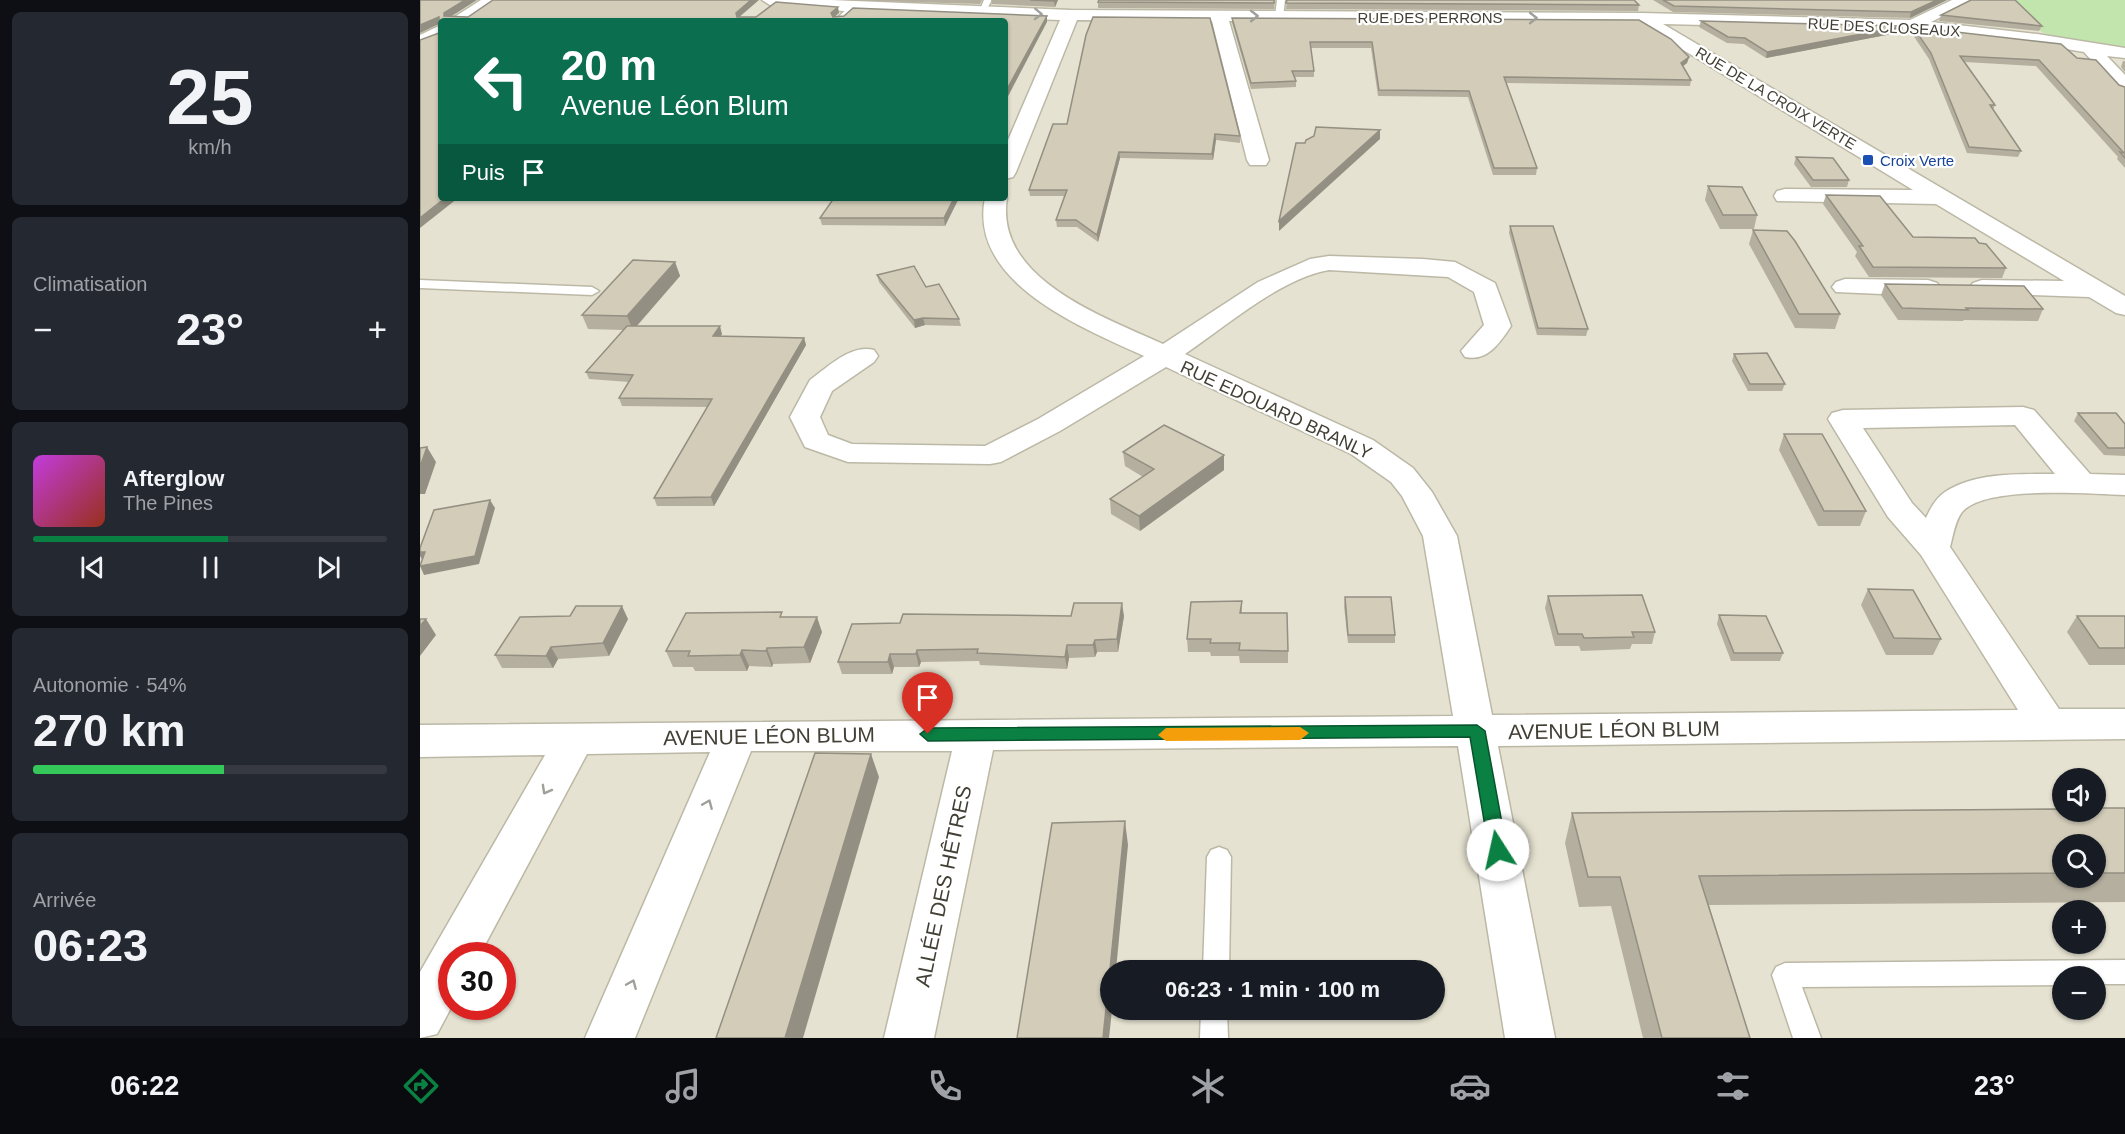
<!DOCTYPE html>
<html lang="fr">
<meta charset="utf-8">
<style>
body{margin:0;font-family:Helvetica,sans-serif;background:#242831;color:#f1f3f6;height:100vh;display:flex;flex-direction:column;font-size:22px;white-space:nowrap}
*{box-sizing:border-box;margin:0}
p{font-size:20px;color:#9ea1a6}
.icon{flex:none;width:33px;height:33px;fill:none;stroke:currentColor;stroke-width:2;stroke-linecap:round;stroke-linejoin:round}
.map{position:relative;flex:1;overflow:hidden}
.drawer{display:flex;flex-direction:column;gap:12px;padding:12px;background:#0d0f14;width:420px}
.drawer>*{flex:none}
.banner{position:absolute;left:18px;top:18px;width:570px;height:183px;border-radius:6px;box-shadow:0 2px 4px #0004;background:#0b6e4f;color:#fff;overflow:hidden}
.tools{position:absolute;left:1632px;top:768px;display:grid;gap:12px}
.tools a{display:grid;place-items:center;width:54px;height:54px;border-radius:50%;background:#171b24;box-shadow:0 2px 4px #0004;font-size:30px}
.speed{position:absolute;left:18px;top:942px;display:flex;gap:12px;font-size:30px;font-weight:700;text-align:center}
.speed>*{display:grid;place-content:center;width:78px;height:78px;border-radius:50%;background:#171b24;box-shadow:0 2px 4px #0004;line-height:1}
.speed .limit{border:9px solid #d22;background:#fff;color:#111}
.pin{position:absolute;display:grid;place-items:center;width:51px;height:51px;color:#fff;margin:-62px -26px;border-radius:50% 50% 50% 0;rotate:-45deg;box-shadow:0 0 6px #0007}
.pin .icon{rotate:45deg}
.me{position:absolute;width:66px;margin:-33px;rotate:350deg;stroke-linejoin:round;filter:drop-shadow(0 0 4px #0008)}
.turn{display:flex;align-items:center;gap:21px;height:126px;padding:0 24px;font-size:27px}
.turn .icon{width:78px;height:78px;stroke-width:2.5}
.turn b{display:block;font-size:42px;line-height:51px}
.then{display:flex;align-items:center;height:57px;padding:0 24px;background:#0003;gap:12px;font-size:22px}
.big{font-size:45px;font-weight:800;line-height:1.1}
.drawer .tile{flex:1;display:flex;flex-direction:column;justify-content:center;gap:9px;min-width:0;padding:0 21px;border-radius:9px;background:#242831}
.drawer .dial{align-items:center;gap:0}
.dial b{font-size:78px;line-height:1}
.song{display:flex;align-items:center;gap:18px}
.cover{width:72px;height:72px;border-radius:9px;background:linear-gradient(135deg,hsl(290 70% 55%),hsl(10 70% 35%))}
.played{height:6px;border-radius:3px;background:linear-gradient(90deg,#0b8043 55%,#363941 55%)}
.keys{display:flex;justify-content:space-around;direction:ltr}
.heat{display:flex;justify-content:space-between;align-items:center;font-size:33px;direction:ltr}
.charge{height:9px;border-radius:4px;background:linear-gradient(90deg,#34c759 54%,#363941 0)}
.trip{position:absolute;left:680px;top:960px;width:345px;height:60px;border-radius:30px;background:#171b24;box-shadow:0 2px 4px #0004;font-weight:800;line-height:60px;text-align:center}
.tabs{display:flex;height:96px;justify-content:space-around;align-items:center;background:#090b0e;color:#9ea1a6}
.tabs .icon{width:42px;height:42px}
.tabs .current{color:#0b8043}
.tabs b{font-size:27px;color:#f1f3f6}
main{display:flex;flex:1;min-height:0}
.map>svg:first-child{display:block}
</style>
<main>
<section class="drawer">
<div class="tile dial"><b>25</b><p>km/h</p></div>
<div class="tile"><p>Climatisation</p>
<div class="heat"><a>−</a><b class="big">23°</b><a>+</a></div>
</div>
<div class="tile">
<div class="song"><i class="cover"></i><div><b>Afterglow</b><p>The Pines</p></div></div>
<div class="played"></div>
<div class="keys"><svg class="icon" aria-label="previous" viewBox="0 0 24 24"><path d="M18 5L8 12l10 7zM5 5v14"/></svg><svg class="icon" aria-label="pause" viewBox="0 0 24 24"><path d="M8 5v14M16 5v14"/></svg><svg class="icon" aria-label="next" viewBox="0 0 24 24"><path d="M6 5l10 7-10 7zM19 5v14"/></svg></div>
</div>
<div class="tile"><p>Autonomie · 54%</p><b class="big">270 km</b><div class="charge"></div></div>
<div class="tile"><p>Arrivée</p><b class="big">06:23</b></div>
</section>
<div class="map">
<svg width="1705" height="1038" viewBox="0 0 1705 1038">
<rect width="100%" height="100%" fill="#f1efe3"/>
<path fill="#e5e2d1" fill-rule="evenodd" d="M0,0H1570L1705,49V1038H0ZM21,21H585V198H21ZM1642,778H1676V812H1642ZM1642,844H1676V878H1642ZM1642,910H1676V944H1642ZM32,956H82V1006H32ZM690,970H1014V1010H690ZM1642,976H1676V1010H1642Z"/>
<path fill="#c2e5ad" d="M1570,0H1705V49L1629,36Z"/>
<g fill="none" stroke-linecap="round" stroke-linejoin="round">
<g stroke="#bcb8a6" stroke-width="3">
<g id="service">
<path d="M564,0H572L564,14H558Z"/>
<path d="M857,0H865L863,18L855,16Z"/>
<path d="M431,5L439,7L424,21H414Z"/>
<path d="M0,280L172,287L179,291L172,295L0,288Z"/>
<path d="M799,847L807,850L811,857L809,970H783L787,857L791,850Z"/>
<path d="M1705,960V984H1676V976H1642V985L1382,987L1401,1038H1373L1352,975L1356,967L1365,963Z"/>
<path d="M781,1010H807L808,1038H780Z"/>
</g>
</g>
<g stroke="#bcb8a6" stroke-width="3">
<g id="minor">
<path d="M61,0H81L49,21H28Z"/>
<path d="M342,0H411L651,10L1221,13L1490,20L1532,0H1555L1511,22L1617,34L1705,48V58L1687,56L1705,75V92L1698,90L1664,52L1617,44L1493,30L1243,24L1705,296V315L1696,313L1669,297L1553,293L1549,288L1553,283L1562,280L1644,281L1516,204L1357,201L1354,196L1357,191L1365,189L1493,190L1219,23L809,21L849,160L846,165H830L827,160L792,21L657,20L596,172L593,177L585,179V147L640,20L461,14L350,5Z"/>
<path d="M21,25V37L0,47V35Z"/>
<path d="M585,195L587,198C574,279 684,317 743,344L838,282L890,259L909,256L1003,259L1035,262L1075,283L1091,326C1080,343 1067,362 1045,357L1041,351L1064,325L1054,292L1028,277L909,270C861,278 805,327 765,354L953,440L993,468L1012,492L1037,536L1072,715L1598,710L1501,555L1468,517L1408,419L1412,413L1423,410L1603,407L1614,410L1670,474L1705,475V495C1670,494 1565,485 1542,512C1535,521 1533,536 1530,547L1639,709H1705V739L1078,746L1135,1038H1085L1038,746L573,750L514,1038H464L532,751H331L215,1038H165L290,752L167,754L59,956H32V1006L17,1034L0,1038V972L125,755L0,757V725L1033,716L1003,536L982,496L971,482L931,454L746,367L640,431L581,462L570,464L428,462L385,447L370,417L390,380C408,367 431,344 454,350L458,356L454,362L412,391L400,417L408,435L432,444L565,446L618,419L724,356C663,328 548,283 565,198H585ZM1595,425L1635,474C1601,474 1555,472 1525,492C1516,498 1510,509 1506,518L1492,503L1443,428Z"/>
<path d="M1425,279L1508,280L1517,283L1521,288L1517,293L1508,296L1416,292L1412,287L1416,282Z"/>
</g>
</g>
<use href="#service" fill="#fff" fill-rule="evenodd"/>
<use href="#minor" fill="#fff" fill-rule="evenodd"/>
</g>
<g fill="#b5af9f" fill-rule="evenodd">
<path d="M421,0H562L560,4Z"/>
<path d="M571,0H638L635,7L572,4Z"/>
<path d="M855,0L854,9L678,8V2Z"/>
<path d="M867,0L1219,5L1218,11L866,9Z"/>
<path d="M1233,0H1527L1490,18L1253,12Z"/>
<path d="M1521,15L1622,26L1619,31L1519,21Z"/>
<path d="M812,18L1269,57L1267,63L1263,66L1271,80L1270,86L1086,83L1117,168L1116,175H1073L1048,97L958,96L951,48H891L894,71V77H875L876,81V87L831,89L812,23Z"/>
<path d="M1281,21L1482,32L1346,58L1324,44L1307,43L1279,27Z"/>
<path d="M1493,27L1657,58L1699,85L1705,87V168L1697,159L1698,157L1616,66L1545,62L1575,105L1573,110L1601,151L1598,157L1547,153L1509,59L1491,32Z"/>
<path d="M666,35L820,136V143L796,140L793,160L700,158L678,242L657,227H637L636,220L644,196H610L609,190L647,124Z"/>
<path d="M1703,61H1705V72L1701,67Z"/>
<path d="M1376,157L1429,180L1427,187H1391L1374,164Z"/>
<path d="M1288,186L1337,215L1334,229H1300L1285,200Z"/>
<path d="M1406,195L1493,237L1559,243L1586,268L1582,278L1449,277L1435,256L1437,252L1403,204Z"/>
<path d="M414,198H539L525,226L402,225L400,218Z"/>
<path d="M1090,226L1168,329L1166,336L1117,335L1089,233Z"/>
<path d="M1333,230L1420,314L1415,329L1375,328L1329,244Z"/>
<path d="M255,262L260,276L217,326L302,334L301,336L384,338L386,345L294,506H237L234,498L288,407L202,406L199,398L209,382L169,379L166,372L203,330L168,329L162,315Z"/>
<path d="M457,275L506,287L539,319L541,326L505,325L495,328L459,282Z"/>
<path d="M1465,284L1623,309L1618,321L1544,320L1543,321L1478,320L1461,295Z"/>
<path d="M1314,354L1365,384L1362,391H1328L1312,361Z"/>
<path d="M1658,413L1705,424V456L1684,455L1654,421Z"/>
<path d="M1364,434L1446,511L1440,526H1398L1359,450Z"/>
<path d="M703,452L804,470L720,531L691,514L690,499L723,477L705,466Z"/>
<path d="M1448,589L1521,639L1513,655H1466L1441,605Z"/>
<path d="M1128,596L1235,632L1232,644H1212L1210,649L1161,651L1159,646H1135L1125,608Z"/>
<path d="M925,597L975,635V643H928L924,606Z"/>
<path d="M822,601V613L868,651V663H820L819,656H791L790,652H768L767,639Z"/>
<path d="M1299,615L1363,653L1360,661H1311L1297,624Z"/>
<path d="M704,616L698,652H677L675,657L649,658L647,669L560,665L559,661L501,662L499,667H474L472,674H422L418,662L480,623Z"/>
<path d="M1657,616H1705V665H1669L1647,632Z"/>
<path d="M363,617L402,632L390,663L353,664L352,667L329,666L327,671H275L273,667H253L246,651Z"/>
<path d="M208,619L189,656L138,659L133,668H82L75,655Z"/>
<path d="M1705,808V902L1289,905L1330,1038H1223L1191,906L1159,907L1145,843L1152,813ZM1642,844H1676V878H1642Z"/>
</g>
<g fill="#938f82">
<path d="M45,0H57L27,19L24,16V13Z"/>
<path d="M331,0H339L317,19L316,13Z"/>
<path d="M635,0H638L635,7L634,1Z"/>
<path d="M1517,0H1527L1490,18L1491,12Z"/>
<path d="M418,7L419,13L412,19L411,13Z"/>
<path d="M627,16V22L585,102V93Z"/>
<path d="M19,17L21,23L0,33V25Z"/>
<path d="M1483,26L1482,32L1346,58L1347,52Z"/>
<path d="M1269,57L1267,63L1259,69L1261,63Z"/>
<path d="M960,130V139L859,231V221Z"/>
<path d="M795,134L796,140L793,160L792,154Z"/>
<path d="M699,152L700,158L678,242L677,235Z"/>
<path d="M25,198H38L0,228V218Z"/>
<path d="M534,198H539L525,226L524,218Z"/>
<path d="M255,262L260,276L213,330L207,316Z"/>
<path d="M503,318L505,325L495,328L494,320Z"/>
<path d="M300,326L302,334L296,343L293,336Z"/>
<path d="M384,338L386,345L294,506L291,497Z"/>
<path d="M7,447L16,462L5,494H0V467Z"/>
<path d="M804,455V470L720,531L719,516Z"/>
<path d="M70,500L75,508L59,564L4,575L0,566Z"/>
<path d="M0,552H5L3,561L0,556Z"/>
<path d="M702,603L704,616L698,652L697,639Z"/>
<path d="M202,606L208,619L189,656L183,643Z"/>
<path d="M397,617L402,632L390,663L384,647Z"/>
<path d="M6,619L16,635L0,656V626Z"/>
<path d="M675,640L677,652L675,657L673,645Z"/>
<path d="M647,645L649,658L647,669L645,657Z"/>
<path d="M131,647L138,659L133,668L126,656Z"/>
<path d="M347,648L353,664L352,667L346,651Z"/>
<path d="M322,650L329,666L327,671L320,655Z"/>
<path d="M497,650L501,662L499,667L496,654Z"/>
<path d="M470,654L474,667L472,674L468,662Z"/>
<path d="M451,754L459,777L383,1038H365Z"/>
<path d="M705,821L708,845L696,970H690V1010H692L689,1038H683Z"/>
</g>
<g fill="#d2ccb9" stroke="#938f82" stroke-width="1.5">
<path d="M0,0H45L24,13V16L48,17L73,0H331L316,13L317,17H336L356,2L418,7L411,13L413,17L424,16L433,8L627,16L585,93V21H21V198H25L0,218V40L19,33V17L0,25Z"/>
<path d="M610,0H635L634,1Z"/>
<path d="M679,0H854V3L678,2Z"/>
<path d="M867,0H1214L1219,5L866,3Z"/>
<path d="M1243,0H1517L1491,12L1254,6Z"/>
<path d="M1551,0H1595L1622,26L1521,15Z"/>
<path d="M673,17L790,18L820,136L795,134L792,154L699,152L677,235L656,220H636L647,190H609L633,124H647L666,35Z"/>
<path d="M812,18L1219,20L1251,39L1269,57L1261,63L1271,80L1084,77L1117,168H1074L1049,91L959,90L952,42H890L894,71H872L876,81L831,83Z"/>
<path d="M1281,21L1483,26L1347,52L1325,38L1308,37Z"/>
<path d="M1493,27L1641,44L1657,58L1676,60L1699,85L1705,87V158L1700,152L1704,153L1619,60L1540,56L1575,105H1570L1601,151L1549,147L1511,53Z"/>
<path d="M896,127L960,130L859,221L876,143H885L886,140L894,136Z"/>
<path d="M1376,157L1413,158L1429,180H1393Z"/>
<path d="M1288,186L1322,187L1337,215H1303Z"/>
<path d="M1406,195L1460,196L1493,237L1555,238L1559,243L1566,244L1586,268L1453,267L1439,246H1443Z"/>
<path d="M414,198H534L524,218H400Z"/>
<path d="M1090,226H1133L1168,329L1118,328Z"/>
<path d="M1333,230L1367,231L1375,241L1420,314H1379Z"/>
<path d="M213,260L255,262L207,316L162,315Z"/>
<path d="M494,266L506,287L519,284L539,319L503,318L494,320L457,275Z"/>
<path d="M1465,284L1604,286L1623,309L1546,308L1548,310L1482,308Z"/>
<path d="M207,326H300L293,336L384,338L291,497L234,498L292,399L199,398L213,375L166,372Z"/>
<path d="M1347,353L1365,384H1330L1314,354Z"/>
<path d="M1658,413H1696L1705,424V448H1688Z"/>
<path d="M744,425L804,455L719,516L690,499L734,469L703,452Z"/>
<path d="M1364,434H1402L1446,511H1404Z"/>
<path d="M7,447L0,467V448Z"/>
<path d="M70,500L55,556L0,566L5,552H0V548L14,510Z"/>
<path d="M1448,589L1493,590L1521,639L1474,638Z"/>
<path d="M1222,595L1235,632H1212L1214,637L1164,638L1162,634H1138L1128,596Z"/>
<path d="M925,597H971L975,635H928Z"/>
<path d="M822,601L820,613H867L868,651L819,650L820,643H790L791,639H767L771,602Z"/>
<path d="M654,603H702L697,639L675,640L673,645H647L645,657L557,653L558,649L497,650L496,654H470L468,662H418L432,624L480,623L483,614L651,616Z"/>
<path d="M156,606H202L183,643L131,647L126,656L75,655L100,617L150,616Z"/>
<path d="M362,612L360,617H397L384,647L347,648L346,651L322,650L320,655L268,656L270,651H246L266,613Z"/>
<path d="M1299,615L1346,616L1363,653H1314Z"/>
<path d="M1657,616H1705V648H1679Z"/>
<path d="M0,619H6L0,626Z"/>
<path d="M395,753L451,754L365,1038H296Z"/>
<path d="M1676,808H1705V873H1676V844H1642V873L1279,876L1330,1038H1242L1200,877H1168L1152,813L1642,809V812H1676Z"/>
<path d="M705,821L683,1038H597L632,823Z"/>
</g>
<defs><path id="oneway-chevron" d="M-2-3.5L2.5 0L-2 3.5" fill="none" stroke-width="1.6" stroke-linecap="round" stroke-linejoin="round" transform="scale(1.5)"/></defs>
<g stroke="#a09f9a">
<use href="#oneway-chevron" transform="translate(618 14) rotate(2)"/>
<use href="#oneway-chevron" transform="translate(834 16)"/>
<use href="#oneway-chevron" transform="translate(1113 18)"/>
<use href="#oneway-chevron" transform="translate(126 790) rotate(119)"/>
<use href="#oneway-chevron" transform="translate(288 804) rotate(-67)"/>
<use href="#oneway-chevron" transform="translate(212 984) rotate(-67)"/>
</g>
<path fill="#0b8043" stroke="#07532c" stroke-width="1.5" d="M1057,725L1065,731L1087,850L1084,855L1078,857L1071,855L1069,850L1050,737L508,741L500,734L508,728Z"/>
<path fill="#f59e0b" d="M880,727L889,733L880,740L746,741L738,735L746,728Z"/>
<rect fill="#1a4fb4" stroke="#fff" stroke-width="2" x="1442" y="154" width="12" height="12" rx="3"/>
<g text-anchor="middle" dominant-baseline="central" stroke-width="4.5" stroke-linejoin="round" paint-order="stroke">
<g font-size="15" fill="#423f34" stroke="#fff">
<text x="1010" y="17">RUE DES PERRONS</text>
<text transform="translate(1464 27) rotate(3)">RUE DES CLOSEAUX</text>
<text transform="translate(1356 98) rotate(31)">RUE DE LA CROIX VERTE</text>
</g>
<g font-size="15" fill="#164399" stroke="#fff" text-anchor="start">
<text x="1460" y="160">Croix Verte</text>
</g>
<g font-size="18" fill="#423f34" stroke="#fff">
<text transform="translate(856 410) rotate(25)">RUE EDOUARD BRANLY</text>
</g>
<g font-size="21" fill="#423f34" stroke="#fff">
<text transform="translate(1194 730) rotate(-1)">AVENUE LÉON BLUM</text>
<text transform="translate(349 736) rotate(-1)">AVENUE LÉON BLUM</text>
<text transform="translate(523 886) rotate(-78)">ALLÉE DES HÊTRES</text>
</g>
</g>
</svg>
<div class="tools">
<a><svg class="icon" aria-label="sound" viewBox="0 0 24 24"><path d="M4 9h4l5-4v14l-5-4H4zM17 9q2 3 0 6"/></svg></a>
<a><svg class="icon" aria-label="search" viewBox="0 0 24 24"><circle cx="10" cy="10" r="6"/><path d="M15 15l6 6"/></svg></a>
<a>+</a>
<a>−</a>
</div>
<div class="speed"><div class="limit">30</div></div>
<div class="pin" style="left:508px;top:734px;background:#d93025"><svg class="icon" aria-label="arrive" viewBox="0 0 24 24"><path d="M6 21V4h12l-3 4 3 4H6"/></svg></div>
<svg class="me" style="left:1078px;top:850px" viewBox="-20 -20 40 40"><circle r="19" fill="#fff"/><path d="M0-13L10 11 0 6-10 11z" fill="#0b8043"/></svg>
<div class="trip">06:23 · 1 min · 100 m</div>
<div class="banner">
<div class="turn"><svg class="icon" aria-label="left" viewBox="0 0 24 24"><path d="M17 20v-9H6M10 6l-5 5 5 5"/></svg><div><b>20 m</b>Avenue Léon Blum</div></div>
<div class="then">Puis<svg class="icon" aria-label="arrive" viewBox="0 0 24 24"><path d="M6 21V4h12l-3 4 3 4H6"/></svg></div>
</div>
</div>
</main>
<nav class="tabs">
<b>06:22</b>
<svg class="icon current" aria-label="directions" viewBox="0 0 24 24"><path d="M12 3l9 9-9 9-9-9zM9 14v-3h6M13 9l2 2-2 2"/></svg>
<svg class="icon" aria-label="music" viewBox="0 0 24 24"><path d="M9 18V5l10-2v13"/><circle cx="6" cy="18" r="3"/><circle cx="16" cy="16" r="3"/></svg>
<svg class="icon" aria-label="phone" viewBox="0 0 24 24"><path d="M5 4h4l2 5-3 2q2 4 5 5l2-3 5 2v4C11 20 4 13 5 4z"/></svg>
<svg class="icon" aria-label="climate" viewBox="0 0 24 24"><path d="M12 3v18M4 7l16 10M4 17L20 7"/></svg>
<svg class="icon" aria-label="car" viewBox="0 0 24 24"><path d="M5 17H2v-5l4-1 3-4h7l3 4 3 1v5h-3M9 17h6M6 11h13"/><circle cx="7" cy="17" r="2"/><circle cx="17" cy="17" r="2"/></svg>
<svg class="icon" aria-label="filters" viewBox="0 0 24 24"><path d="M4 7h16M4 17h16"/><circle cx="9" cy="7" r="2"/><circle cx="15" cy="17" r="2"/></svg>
<b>23°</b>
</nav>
